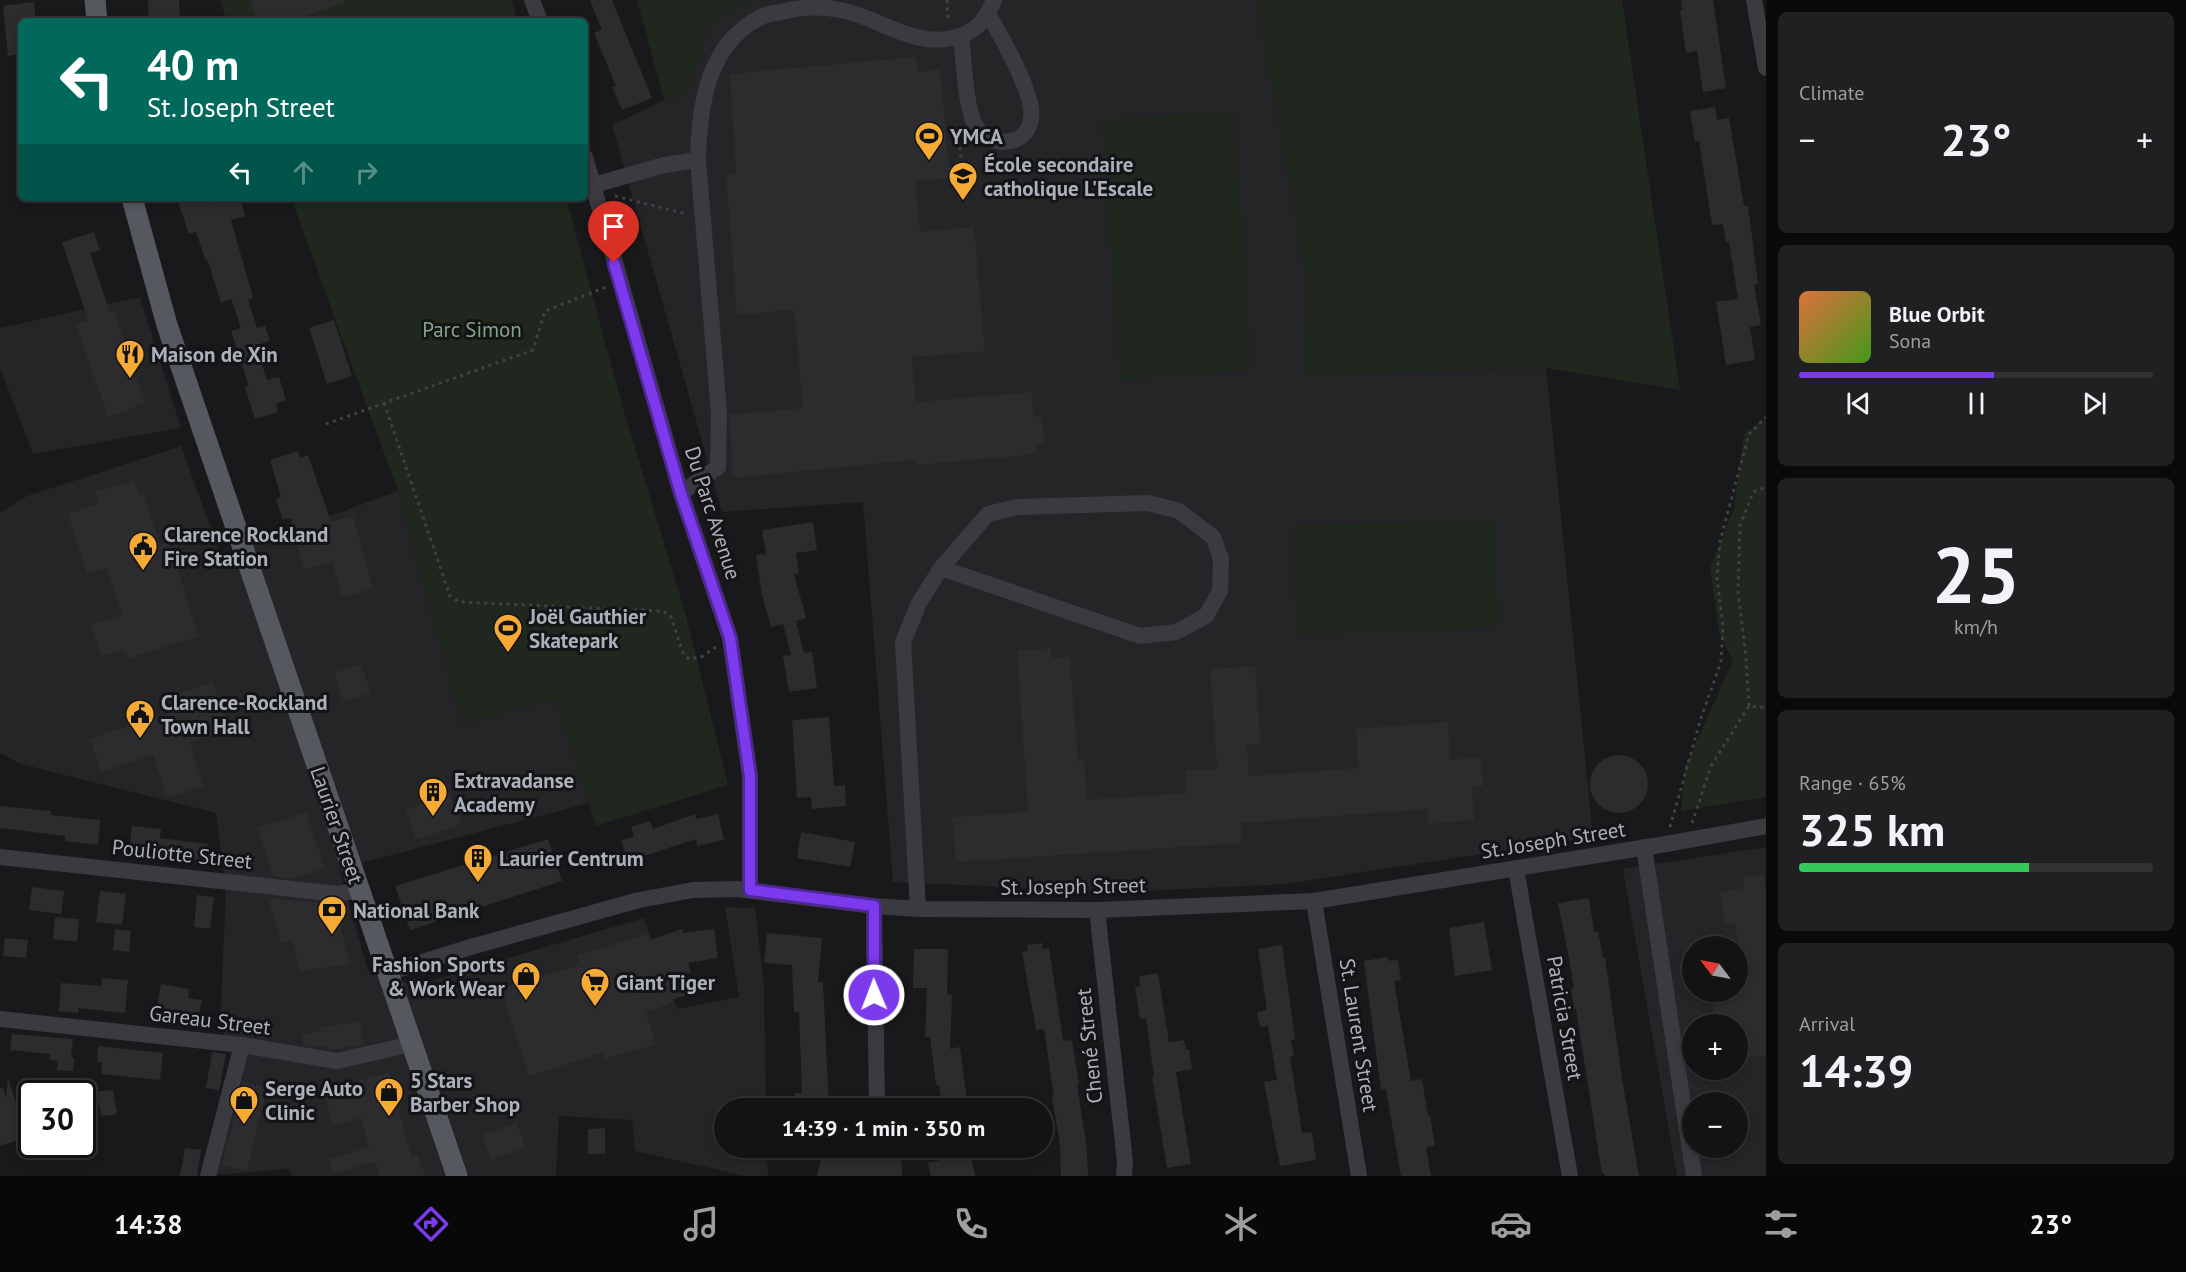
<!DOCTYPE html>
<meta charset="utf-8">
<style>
body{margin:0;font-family:"PT Sans",sans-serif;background:#202022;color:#f1f3f6;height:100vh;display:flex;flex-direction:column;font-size:22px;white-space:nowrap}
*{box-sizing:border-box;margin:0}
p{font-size:20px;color:#9d9ea0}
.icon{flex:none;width:33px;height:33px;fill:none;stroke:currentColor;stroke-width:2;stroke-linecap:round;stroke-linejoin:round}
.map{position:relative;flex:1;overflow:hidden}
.sheet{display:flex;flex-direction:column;gap:12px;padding:12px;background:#0a0a0b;width:420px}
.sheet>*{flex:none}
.top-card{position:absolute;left:18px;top:18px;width:570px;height:183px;border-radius:9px;box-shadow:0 3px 9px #0003,0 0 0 2px #323234;background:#00695c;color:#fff;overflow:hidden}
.needle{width:39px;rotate:302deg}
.fabs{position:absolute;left:1682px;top:936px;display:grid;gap:12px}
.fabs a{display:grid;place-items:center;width:66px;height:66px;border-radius:50%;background:#131314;box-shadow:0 3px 9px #0003,0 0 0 2px #323234;font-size:30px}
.speed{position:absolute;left:18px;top:1080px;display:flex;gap:12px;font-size:30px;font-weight:700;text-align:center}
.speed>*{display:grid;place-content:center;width:78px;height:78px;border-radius:50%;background:#131314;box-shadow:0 3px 9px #0003,0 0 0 2px #323234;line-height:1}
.speed .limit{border:3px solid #111;border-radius:9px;background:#fff;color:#111}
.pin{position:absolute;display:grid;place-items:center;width:51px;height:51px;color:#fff;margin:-62px -26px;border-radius:50% 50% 50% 0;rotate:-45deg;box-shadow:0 0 6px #0007}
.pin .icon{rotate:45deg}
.me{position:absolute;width:66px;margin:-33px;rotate:359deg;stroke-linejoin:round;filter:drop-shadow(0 0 4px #0008)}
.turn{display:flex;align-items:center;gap:21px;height:126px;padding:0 30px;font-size:27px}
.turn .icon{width:78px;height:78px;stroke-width:2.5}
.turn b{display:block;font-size:42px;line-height:51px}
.lanes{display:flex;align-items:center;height:57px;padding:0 30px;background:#0003;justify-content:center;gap:30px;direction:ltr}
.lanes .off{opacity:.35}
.big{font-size:45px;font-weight:800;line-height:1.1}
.sheet .card{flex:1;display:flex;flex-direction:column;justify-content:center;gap:9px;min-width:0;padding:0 21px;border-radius:9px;background:#202022}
.sheet .dial{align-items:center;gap:0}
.dial b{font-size:78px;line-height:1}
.song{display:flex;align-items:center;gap:18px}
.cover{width:72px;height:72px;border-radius:9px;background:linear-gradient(135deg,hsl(20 70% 55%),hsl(100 70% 35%))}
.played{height:6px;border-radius:3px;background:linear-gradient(90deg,#7c3aed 55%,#323234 55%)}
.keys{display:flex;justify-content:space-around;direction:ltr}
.heat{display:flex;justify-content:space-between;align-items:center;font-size:33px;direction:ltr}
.charge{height:9px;border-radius:4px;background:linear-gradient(90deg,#34c759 65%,#323234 0)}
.trip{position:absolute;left:714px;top:1098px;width:339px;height:60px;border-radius:30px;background:#131314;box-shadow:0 3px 9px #0003,0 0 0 2px #323234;font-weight:800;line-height:60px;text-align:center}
.menu{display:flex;height:96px;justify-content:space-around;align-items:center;background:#080808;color:#9d9ea0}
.menu .icon{width:42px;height:42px}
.menu .selected{color:#7c3aed}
.menu b{font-size:27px;color:#f1f3f6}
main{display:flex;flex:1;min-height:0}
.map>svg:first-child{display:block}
</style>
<main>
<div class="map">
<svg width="1766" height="1176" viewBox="0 0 1766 1176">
<rect width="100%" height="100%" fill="#19191b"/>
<g fill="#252528" fill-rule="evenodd">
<path d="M750,0H1257L1307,279L1304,375L1546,368L1593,837L1285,884L1121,892L893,882L863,502L722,512L612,125L664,100L688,93L708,23Z"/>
<path d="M140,297L181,428L33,454L0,368V328Z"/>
<path d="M181,446L221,556L398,491L462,724L556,699L589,803L339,869L368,971L416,985L644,918L677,1009L739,997L725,907L755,908L764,986L766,1108H724V1148H767L768,1176H745L635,1151L632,1120L559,1116L556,1176H292L288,1169L215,1175L239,1064L220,1026L226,889L216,813L21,764L0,753V513L27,496Z"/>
<path d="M1766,847V1176H1677L1623,869ZM1692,946H1737V992H1692ZM1692,1024H1737V1070H1692ZM1692,1102H1737V1148H1692Z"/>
</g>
<g fill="#1f271f">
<path d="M220,0H512L518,21H227Z"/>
<path d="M637,0H750L708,23L689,93L664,100Z"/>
<path d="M1257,0H1622L1680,390L1546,368L1304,375L1307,279Z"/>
<path d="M1234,111L1252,370L1120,380L1102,120Z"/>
<path d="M291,198H566L623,408L686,616L728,785L596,826L556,699L462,724L398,491Z"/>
<path d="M1766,417V797L1681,811L1685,767L1733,661L1719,633L1710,568L1734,508L1744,434Z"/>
<path d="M1495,519L1498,628L1296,635L1292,526Z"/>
</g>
<g fill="#2c2c2f">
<path d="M148,0H179L180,21H149Z"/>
<path d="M250,0H344V3L289,21H257Z"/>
<path d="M590,0H612L652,98L622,110L612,87L616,86L594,33L602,30Z"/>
<path d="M1681,0H1713L1726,88L1703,92L1697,51L1686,53L1680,11L1682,10Z"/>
<path d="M34,2L36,21H21V54L8,56L3,6Z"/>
<path d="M916,57L918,72L940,70L950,178L915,181L920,232L974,227L985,351L912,357L916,402L1031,392L1034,417L1042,416L1044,443L1035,444L1036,454L915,465V460L733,478L729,415L803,408L794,310L737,315L726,175L736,174L730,74Z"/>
<path d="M1715,107L1717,120L1729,118L1744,206H1748L1758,284L1754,285L1761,325L1750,327L1755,360L1726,365L1716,302L1738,299L1729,242H1726L1723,224L1712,225L1699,141L1695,142L1690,111Z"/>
<path d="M177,198H208L210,204L229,198H240L245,216L231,220L253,298L248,300L257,328L265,326L270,341L262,343L264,350L258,352L267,380L279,377L286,400L276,404L278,412L255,419L245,388L249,386L231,331L241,328L231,299L221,303L208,261H206L196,232L189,234Z"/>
<path d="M94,232L100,250L90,253L110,312L114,311L146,403L108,417L76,324L88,320L62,242Z"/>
<path d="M334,320L352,376L327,384L309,328Z"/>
<path d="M298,451L300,458L308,455L331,522L353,516L373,589L342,597L332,562L304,570L291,518L283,520L276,499L281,497L270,460Z"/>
<path d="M134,480L139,494L144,492L160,545L169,542L199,636L127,659L123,649L101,656L91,624L122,615L107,568L87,574L68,514L98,504L94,492Z"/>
<path d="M813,522L817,550L796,553L799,573L794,574L806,618L796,621L804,653L812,652L817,688L789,692L783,656L791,655L783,624L771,627L762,595L756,555L766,554L762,530Z"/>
<path d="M1051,648L1052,658L1070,657L1078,761H1084L1087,800L1186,793L1185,771L1217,769L1210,669L1255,666L1261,744L1247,745L1249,776L1358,768L1356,729L1448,722L1450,760L1481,757L1483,786L1472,787L1474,820L1428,824L1427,809L1241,823L1242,843L956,862L952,817L1028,812L1017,651Z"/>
<path d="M361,664L371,693L344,702L334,673Z"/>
<path d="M213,682L229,730L190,743L204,786L168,798L153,755L101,772L90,739L183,708L178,694Z"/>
<path d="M829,717L834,786L845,785L846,806L812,809L811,797L797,798L792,720Z"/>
<circle cx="1619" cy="784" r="29"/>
<path d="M450,793L461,824L416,840L405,810Z"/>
<path d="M0,806L51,811V815L100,820L98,845L65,841V836L0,828Z"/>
<path d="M306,812L325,868L293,879L273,876L257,828Z"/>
<path d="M695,814L696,819L718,814L724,840L697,846L696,839L641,857L640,854L627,859L621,841L634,836L631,827L650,821L653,829Z"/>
<path d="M132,826L161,829L160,838L209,844L207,861L129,852Z"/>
<path d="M801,832L855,842L850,867L797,858Z"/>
<path d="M548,839L562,881L410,930L395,886Z"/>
<path d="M1763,874L1766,891V1055L1737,1060V1024H1716L1711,992H1737V968L1742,967L1735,924L1725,925L1720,892L1744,888L1743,877Z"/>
<path d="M32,887L64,891L61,914L29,910Z"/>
<path d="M100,891L126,894L122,925L96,922Z"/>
<path d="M197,895L214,897L210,929L194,927Z"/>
<path d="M268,898L334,904L351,964L300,971L292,941L281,943Z"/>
<path d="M1589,898L1594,932L1598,931L1603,958L1605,957L1622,1078L1639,1176H1605L1604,1173L1602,1174L1576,1009H1574L1571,989L1574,988L1569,958L1558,903Z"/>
<path d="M55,917L79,919L77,942L53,939Z"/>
<path d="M1484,922L1492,970L1455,976L1449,928Z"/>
<path d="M115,929L131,931L129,952L113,950Z"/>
<path d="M682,929L683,933L714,929L718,958L688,963L691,972L686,974L692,993L672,1000L673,1002L646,1013L656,1044L604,1059L602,1053L529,1076L500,988L580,965L577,955L648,934L650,940Z"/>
<path d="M767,933L822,938L818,982H823L829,1108H795V1093H802L799,1012H794L792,965L764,963Z"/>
<path d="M5,938L28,940L26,958L3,956Z"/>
<path d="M1042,943L1043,949L1049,948L1063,1041L1072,1040L1079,1085H1077L1087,1149L1088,1176H1061L1060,1145L1052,1097H1054L1044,1029L1036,1030L1022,952L1028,951L1027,945Z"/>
<path d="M1282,945L1295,1039L1291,1040L1294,1056L1290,1057L1302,1133L1312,1132L1316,1160L1280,1166L1264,1082L1277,1080L1268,1026L1260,1027L1257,1012L1267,1010L1258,949Z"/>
<path d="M914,949H948L947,994L952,995L950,1049L960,1047L968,1108H942L939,1085H936L930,1037H925L927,988H913Z"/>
<path d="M1388,957L1389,961L1398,959L1401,980L1394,981L1411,1081L1422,1079L1428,1116H1430L1435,1146L1426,1147L1431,1176H1401L1386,1089L1381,1090L1364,961Z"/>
<path d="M1158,973L1169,1042L1184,1040L1186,1050L1189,1049L1192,1069L1176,1072L1191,1164L1167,1168L1152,1077H1154L1146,1018L1140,1019L1135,987L1140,986L1139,976Z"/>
<path d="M102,978L128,980L125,1013L78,1008V1013L59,1011L61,983L101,986Z"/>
<path d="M161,984L189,989L188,998L202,1000L197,1023L176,1020V1015L156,1012Z"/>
<path d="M361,1022L363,1044L333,1050L327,1049V1045L315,1047L303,1045L302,1034L321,1031L320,1027Z"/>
<path d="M12,1034L73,1039L71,1057L74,1058L73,1071L57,1070L58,1061L50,1060V1054L10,1050Z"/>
<path d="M98,1046L163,1053L160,1080L101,1074L102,1062H97Z"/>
<path d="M212,1052L226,1054L219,1090L206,1088Z"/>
<path d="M389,1072L411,1156L417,1154L425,1176H380L375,1162L333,1174L329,1159L369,1147L361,1118L333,1126L323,1091Z"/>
<path d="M8,1078L27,1137L0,1146V1088H3L6,1098Z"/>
<path d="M243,1082L267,1088L247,1171L222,1165Z"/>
<path d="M113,1090L117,1114L101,1116L99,1105L82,1107V1093Z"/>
<path d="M517,1123L526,1148L491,1160L482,1135Z"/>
<path d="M605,1128V1154H588V1129Z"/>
<path d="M185,1148L201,1150L197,1176H180Z"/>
<path d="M823,1151L863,1160L862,1152L882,1151V1160L901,1159L902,1176H817Z"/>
<path d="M970,1153L975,1176H931L928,1163Z"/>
</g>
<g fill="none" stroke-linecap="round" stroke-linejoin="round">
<g stroke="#404247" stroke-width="3" stroke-dasharray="3 4.5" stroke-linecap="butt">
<path d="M947,0L948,22"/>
<path d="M949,169L962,167L958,130"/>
<path d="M615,196L687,214"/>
<path d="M384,403L450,596L459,602L663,611L671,617L683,653L689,659L701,657L716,647"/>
<path d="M326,424L533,350L545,311L606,287"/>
<path d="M1749,706L1746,657L1738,591L1740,526L1753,492L1766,487"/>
<path d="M1692,823L1711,766L1749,706L1766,708"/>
<path d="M1670,827L1701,718L1721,662L1723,627L1717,578L1720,541L1749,434L1766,417"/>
</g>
<g stroke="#3a3b40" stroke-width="16">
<path d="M532,0L540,21"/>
<path d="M1754,0L1766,68"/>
<path d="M961,36C964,57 965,110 976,126C990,148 1026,148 1031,119C1036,97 1000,34 988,14"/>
<path d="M585,157L681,493L730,638L750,776V890"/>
<path d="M594,185L664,165L698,160"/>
<path d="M681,493L718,467L719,412L698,160C699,107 707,45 759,18C765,14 774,13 781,12C800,7 820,6 840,10C879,17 911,47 953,38C975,33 986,20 994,0"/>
<path d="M1644,847L1694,1176"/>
<path d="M0,857L338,894L359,890"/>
<path d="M1516,869L1570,1176"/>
<path d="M1314,901L1359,1176"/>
<path d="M874,906L877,1108"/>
<path d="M918,909L903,642L919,603L941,568L988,514L1017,507L1148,503L1179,511L1213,537L1221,559L1220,591L1206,616L1176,632L1140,636L941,568"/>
<path d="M1097,910L1125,1162L1124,1176"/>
<path d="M387,973L474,946L639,900L693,890L737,889L874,906L918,909L1097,910L1314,901L1666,844L1766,826"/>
<path d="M0,1019L242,1045L337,1061L412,1044"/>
<path d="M208,1176L242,1045"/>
</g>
<g stroke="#56585f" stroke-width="21">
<path d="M95,0L97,21"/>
<path d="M132,198L167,325L457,1176"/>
</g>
</g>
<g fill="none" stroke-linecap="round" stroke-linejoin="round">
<g stroke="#51269a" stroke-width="15">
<path id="route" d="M614,263L681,494L730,638L750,776V890L874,906V995"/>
</g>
<use href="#route" stroke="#7c3aed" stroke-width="10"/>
</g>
<defs>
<g id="stadium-pin" transform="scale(1.5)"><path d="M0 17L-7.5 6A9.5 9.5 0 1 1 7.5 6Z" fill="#f6aa36" stroke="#141416"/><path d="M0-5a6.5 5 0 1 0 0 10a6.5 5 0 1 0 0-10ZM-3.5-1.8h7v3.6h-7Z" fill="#111"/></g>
<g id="school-pin" transform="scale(1.5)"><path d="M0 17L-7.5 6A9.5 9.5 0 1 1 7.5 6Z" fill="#f6aa36" stroke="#141416"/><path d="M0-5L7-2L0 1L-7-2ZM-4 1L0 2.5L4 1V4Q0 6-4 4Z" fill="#111"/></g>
<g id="restaurant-pin" transform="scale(1.5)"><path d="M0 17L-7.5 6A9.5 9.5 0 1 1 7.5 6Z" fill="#f6aa36" stroke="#141416"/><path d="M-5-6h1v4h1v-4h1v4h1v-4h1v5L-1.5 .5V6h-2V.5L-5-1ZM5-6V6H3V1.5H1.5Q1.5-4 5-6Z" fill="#111"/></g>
<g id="civic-pin" transform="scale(1.5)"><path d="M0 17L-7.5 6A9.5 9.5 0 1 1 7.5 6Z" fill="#f6aa36" stroke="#141416"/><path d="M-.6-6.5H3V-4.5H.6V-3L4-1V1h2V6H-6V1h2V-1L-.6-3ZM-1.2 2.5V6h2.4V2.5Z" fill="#111"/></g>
<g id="building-pin" transform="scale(1.5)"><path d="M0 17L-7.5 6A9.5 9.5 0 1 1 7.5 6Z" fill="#f6aa36" stroke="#141416"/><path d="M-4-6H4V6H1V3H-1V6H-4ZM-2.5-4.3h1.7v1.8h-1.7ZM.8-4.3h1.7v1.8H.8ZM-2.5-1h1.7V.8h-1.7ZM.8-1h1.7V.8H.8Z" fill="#111"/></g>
<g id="bank-pin" transform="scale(1.5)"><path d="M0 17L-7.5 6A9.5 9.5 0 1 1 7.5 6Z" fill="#f6aa36" stroke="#141416"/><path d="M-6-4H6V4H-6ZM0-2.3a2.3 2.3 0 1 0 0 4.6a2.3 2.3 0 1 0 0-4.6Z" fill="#111"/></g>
<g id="shop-pin" transform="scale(1.5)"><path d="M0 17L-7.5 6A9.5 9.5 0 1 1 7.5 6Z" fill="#f6aa36" stroke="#141416"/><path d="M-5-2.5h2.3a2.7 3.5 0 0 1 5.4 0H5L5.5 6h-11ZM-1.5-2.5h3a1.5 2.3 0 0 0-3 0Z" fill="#111"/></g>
<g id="supermarket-pin" transform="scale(1.5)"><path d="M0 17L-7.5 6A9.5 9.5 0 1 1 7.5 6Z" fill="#f6aa36" stroke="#141416"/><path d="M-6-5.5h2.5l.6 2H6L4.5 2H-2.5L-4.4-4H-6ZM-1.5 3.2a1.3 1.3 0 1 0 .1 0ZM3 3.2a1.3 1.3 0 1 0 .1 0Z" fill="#111"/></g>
</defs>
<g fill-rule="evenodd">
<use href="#stadium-pin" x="929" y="136"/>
<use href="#school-pin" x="963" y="176"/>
<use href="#restaurant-pin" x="130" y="354"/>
<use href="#civic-pin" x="143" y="546"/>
<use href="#stadium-pin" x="508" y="628"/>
<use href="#civic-pin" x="140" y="714"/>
<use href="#building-pin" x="433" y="792"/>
<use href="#building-pin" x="478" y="858"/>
<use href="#bank-pin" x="332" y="910"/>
<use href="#shop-pin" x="526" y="976"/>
<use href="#supermarket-pin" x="595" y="982"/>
<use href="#shop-pin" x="389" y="1092"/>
<use href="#shop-pin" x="244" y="1100"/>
</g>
<g text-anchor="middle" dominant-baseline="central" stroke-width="6" stroke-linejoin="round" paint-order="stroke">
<g font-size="21" font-weight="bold" fill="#abb1bb" stroke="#141416" text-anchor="start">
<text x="950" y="136">YMCA</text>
<text x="984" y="164">École secondaire<tspan x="984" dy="24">catholique L'Escale</tspan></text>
<text x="151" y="354">Maison de Xin</text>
<text x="164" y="534">Clarence Rockland<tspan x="164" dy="24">Fire Station</tspan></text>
<text x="529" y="616">Joël Gauthier<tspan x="529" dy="24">Skatepark</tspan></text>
<text x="161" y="702">Clarence-Rockland<tspan x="161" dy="24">Town Hall</tspan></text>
<text x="454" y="780">Extravadanse<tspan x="454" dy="24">Academy</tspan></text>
<text x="499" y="858">Laurier Centrum</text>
<text x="353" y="910">National Bank</text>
<text x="505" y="964" text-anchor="end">Fashion Sports<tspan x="505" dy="24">&amp; Work Wear</tspan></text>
<text x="616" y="982">Giant Tiger</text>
<text x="410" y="1080">5 Stars<tspan x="410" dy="24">Barber Shop</tspan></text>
<text x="265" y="1088">Serge Auto<tspan x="265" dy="24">Clinic</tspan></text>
</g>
<g font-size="21" fill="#82a682" stroke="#141416">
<text x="472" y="329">Parc Simon</text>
</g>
<g font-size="21" fill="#abb1bb" stroke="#141416">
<text transform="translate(713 513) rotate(72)">Du Parc Avenue</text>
<text transform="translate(337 825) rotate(71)">Laurier Street</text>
<text transform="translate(1553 840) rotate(-9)">St. Joseph Street</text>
<text transform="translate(182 854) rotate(6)">Pouliotte Street</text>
<text transform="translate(1073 886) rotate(-1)">St. Joseph Street</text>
<text transform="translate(1565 1018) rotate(80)">Patricia Street</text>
<text transform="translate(210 1020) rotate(7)">Gareau Street</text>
<text transform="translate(1359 1035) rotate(81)">St. Laurent Street</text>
<text transform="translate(1089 1046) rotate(-96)">Chené Street</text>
</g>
</g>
</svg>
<div class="fabs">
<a><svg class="needle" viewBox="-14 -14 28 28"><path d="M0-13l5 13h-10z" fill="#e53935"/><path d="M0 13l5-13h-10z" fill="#9d9ea0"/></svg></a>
<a>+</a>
<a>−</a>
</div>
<div class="speed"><div class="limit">30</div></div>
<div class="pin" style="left:614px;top:263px;background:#d93025"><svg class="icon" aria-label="arrive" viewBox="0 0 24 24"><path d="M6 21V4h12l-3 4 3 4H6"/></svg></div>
<svg class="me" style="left:874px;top:995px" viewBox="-20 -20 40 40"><circle r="17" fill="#7c3aed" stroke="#fff" stroke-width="3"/><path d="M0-11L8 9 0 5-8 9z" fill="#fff"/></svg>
<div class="trip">14:39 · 1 min · 350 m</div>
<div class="top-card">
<div class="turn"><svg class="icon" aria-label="left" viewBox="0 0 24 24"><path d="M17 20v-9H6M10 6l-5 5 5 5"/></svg><div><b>40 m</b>St. Joseph Street</div></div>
<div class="lanes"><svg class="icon" aria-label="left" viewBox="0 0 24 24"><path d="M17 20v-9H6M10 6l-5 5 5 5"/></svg><svg class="icon off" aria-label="ahead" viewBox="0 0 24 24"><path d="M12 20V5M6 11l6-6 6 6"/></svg><svg class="icon off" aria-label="right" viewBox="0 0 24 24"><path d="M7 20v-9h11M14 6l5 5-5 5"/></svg></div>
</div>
</div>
<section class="sheet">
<div class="card"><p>Climate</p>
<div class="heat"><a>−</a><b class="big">23°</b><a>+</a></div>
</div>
<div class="card">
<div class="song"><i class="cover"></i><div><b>Blue Orbit</b><p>Sona</p></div></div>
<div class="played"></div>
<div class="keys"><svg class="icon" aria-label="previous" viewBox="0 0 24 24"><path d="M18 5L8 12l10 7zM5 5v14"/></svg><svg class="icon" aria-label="pause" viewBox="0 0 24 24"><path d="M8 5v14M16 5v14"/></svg><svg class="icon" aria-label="next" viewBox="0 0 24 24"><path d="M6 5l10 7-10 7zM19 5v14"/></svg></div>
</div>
<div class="card dial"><b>25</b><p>km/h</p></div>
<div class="card"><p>Range · 65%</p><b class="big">325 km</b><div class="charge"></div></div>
<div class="card"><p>Arrival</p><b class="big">14:39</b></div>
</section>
</main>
<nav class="menu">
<b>14:38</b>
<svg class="icon selected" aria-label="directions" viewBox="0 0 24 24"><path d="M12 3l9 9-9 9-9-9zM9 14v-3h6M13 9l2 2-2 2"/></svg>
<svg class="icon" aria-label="music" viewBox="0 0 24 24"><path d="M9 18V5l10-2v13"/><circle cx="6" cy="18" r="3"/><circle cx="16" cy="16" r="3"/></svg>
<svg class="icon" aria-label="phone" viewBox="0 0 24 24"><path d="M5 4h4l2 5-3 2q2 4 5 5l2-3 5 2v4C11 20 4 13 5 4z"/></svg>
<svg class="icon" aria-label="climate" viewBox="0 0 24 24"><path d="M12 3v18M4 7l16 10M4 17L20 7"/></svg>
<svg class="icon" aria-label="car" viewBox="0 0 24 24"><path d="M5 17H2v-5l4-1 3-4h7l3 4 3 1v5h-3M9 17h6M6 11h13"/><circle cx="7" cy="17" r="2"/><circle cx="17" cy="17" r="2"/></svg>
<svg class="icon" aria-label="filters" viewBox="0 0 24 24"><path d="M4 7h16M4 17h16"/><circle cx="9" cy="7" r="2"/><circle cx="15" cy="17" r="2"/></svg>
<b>23°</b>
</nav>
